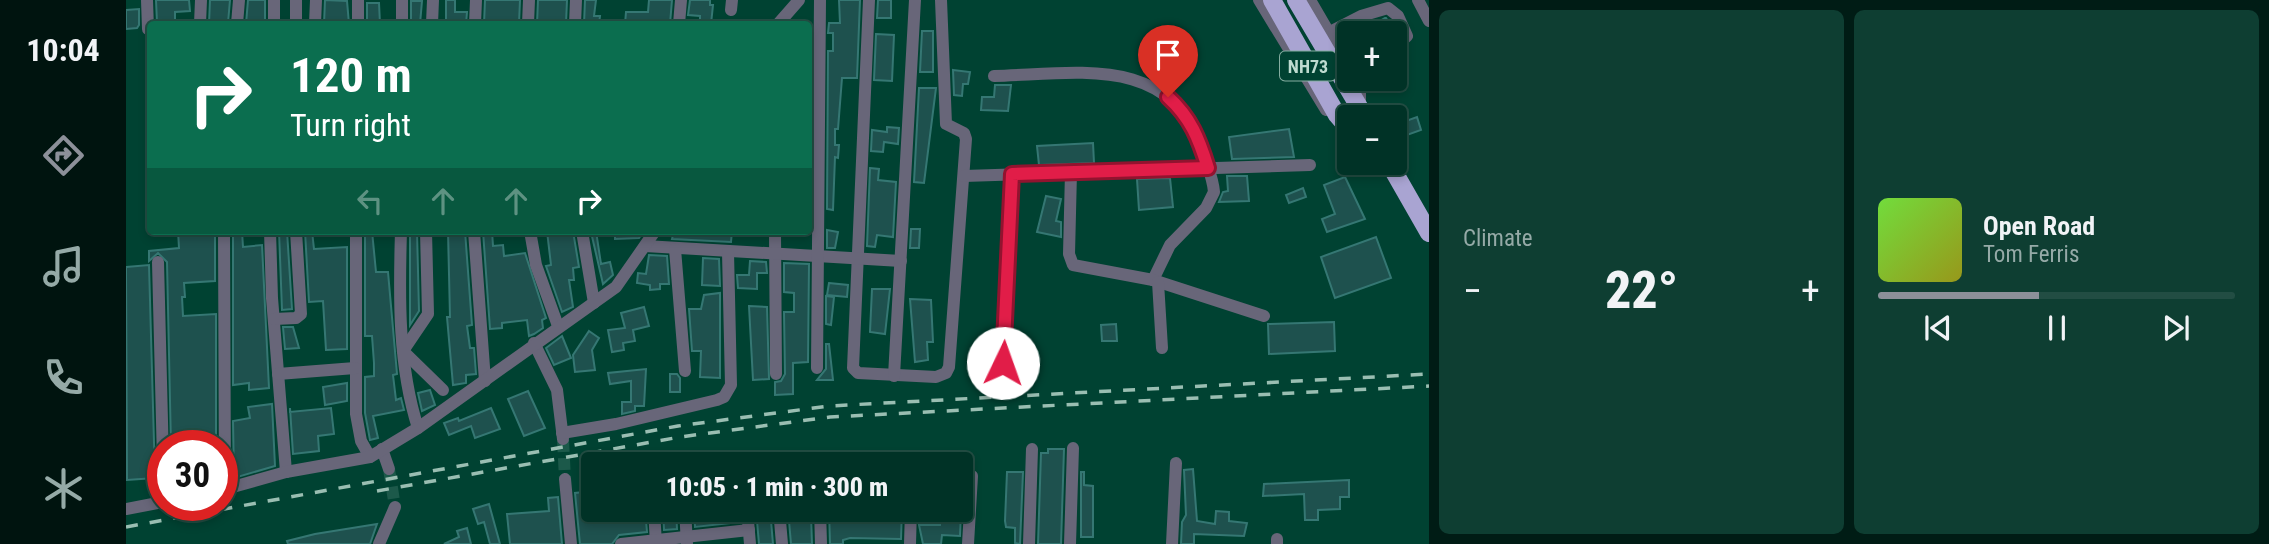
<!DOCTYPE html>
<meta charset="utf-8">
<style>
body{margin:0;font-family:"Roboto Condensed",sans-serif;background:#0e3e32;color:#f1f3f6;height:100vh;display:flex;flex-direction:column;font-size:26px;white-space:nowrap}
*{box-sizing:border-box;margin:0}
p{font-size:23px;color:#95aaa7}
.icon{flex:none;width:38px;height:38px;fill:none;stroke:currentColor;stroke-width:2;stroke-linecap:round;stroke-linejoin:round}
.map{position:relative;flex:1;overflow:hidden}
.details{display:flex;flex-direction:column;gap:10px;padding:10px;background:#001c15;width:840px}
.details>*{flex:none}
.banner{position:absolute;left:21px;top:21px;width:665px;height:214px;border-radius:7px;box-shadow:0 4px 10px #0003,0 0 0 2px #224d43;background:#0b6e4f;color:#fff;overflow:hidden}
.controls{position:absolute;left:1211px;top:21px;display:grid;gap:14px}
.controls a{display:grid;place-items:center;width:70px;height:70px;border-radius:7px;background:#003226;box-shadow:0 4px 10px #0003,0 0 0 2px #224d43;font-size:35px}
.speed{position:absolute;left:21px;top:430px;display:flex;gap:14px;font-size:35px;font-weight:700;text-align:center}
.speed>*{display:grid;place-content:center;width:91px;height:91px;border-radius:50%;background:#003226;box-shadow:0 4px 10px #0003,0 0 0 2px #224d43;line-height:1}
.speed .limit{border:10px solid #d22;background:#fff;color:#111}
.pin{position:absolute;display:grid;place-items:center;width:60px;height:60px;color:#fff;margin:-72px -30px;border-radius:50% 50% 50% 0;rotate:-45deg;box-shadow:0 0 7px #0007}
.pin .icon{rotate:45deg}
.me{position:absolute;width:77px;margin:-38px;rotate:3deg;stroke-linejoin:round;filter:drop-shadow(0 0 5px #0008)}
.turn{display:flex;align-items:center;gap:24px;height:147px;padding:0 28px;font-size:32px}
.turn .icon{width:91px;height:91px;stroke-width:2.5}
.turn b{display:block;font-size:49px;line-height:60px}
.lanes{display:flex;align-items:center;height:66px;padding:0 28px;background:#0003;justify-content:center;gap:35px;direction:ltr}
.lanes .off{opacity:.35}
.big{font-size:52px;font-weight:800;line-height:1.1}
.details .tile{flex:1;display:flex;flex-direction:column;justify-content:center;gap:10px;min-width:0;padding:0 24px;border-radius:10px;background:#0e3e32}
.song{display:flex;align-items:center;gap:21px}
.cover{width:84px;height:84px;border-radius:10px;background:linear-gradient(135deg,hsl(100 70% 55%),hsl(60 70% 35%))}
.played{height:7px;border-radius:4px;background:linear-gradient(90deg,#8c9099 45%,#224d43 45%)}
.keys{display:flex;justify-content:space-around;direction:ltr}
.heat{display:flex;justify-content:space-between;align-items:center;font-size:38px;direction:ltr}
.details .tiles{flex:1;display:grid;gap:10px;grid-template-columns:repeat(2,1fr)}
.trip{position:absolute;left:455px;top:452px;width:392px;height:70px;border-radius:7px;background:#003226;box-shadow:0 4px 10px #0003,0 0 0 2px #224d43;font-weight:800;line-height:70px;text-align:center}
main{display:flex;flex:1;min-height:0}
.tab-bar{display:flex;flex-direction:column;width:126px;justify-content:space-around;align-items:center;background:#00140f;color:#95aaa7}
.tab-bar .icon{width:49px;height:49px}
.tab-bar .selected{color:#8c9099}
.tab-bar b{font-size:32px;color:#f1f3f6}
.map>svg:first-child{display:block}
</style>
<main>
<nav class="tab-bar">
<b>10:04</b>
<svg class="icon selected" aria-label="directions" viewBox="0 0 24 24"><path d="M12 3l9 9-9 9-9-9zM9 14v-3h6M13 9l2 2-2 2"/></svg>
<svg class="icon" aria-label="music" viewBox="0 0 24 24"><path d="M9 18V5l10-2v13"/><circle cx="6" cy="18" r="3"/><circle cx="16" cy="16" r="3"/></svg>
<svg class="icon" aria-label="phone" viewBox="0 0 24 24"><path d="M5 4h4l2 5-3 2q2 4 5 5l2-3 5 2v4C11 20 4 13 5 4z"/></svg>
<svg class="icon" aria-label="climate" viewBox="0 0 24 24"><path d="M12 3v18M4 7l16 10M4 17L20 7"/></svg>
</nav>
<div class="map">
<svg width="1303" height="544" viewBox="0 0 1303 544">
<rect width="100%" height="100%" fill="#004232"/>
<g fill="#1e514e" stroke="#357773" stroke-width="2">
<path d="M30,0H63L64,11L49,12V21L31,23Z"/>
<path d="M84,0H104L102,23L83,24Z"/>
<path d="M122,0H139V23L120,24Z"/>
<path d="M199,0L221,1L223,24H198Z"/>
<path d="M320,0H329V12H341L340,24H320Z"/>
<path d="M359,0H394L393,24H358Z"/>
<path d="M412,0H441L440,24H411Z"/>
<path d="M459,0H470L468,16H474L473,24H458Z"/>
<path d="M523,0H546L544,24H499L500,12H522Z"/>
<path d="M564,0H584V5H587L585,24H574V16L562,15Z"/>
<path d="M713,0H734L731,78H716L712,129H709V145H713L712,158L709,157L707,210L701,209L702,51H707V33H702L703,23H714Z"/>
<path d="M752,0H765V18H751Z"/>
<path d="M285,1H296L294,24H285Z"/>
<path d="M241,3H253L254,24H241Z"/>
<path d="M13,9V25L11,28L0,29V10Z"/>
<path d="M1260,18L1270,33H1233L1259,18Z"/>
<path d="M796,31H807V72H794Z"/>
<path d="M750,34L768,35L766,81L748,80Z"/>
<path d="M827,70L844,72L842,84H837L836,96L828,95Z"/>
<path d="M869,85H885L882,111L855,110L856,97H868Z"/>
<path d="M793,88H810L798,183L788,182Z"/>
<path d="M1291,117L1295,130L1281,135L1277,122Z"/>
<path d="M761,127L773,128L772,144L758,142L757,152L745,151L746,130L761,132Z"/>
<path d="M1163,129L1168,157L1106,159L1103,137Z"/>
<path d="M967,143L968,163L913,165L911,146Z"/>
<path d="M744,168L753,169L752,180L770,182L767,237L751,235L749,247L741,246Z"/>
<path d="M1101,176H1121L1123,201L1093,202L1097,192L1102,191Z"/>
<path d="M1219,177L1239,219L1201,232L1196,219L1209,214L1198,185Z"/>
<path d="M1044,178L1047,207L1013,210L1011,179Z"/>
<path d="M1177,188L1180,197L1163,203L1160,195Z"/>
<path d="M920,196L935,199L930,221L935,222V237L911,232Z"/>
<path d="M785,229H794L793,248H784Z"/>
<path d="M701,230L712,232L709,248H701Z"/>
<path d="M52,231H89V281L58,283L59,297H56L57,316L90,314V446H45L41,262L32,253L23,261V251L53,248Z"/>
<path d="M107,231H116L117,247L136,245L143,388L123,390V383L107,385Z"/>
<path d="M153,231H161L166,309L156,310Z"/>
<path d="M179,231H186L188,249L221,247V349L200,350L197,301L183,302Z"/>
<path d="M239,231H246L250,272H262L271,374L267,375L270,400L275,398L278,410L247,416L252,438L244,440L239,413V377L248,376V363L246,336H239Z"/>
<path d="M284,231H291L293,311L284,325Z"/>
<path d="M322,231H339L346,325L341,326L344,348H348L350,374L340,375V383L327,385L321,317H324Z"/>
<path d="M357,231H366L367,246L377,245L378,256L399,253L420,318L416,320L417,328L408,334L403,336L401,320L376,323V328L364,329Z"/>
<path d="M421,231H447L453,267L447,268L448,280H443L447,307L436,312L420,266L425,265Z"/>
<path d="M470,231L475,264L484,262L487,275L477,284L465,232Z"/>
<path d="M489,231H518L513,238L489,239Z"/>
<path d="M548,231H606L605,242L546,239Z"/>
<path d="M1250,237L1265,278L1209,298L1195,257Z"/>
<path d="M523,255L541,256L543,284H534V289L524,290V285L511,283L512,273L520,274Z"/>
<path d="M577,258L593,259L594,286L576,285Z"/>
<path d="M624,261L640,262L641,273H631V289L612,288L611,275H623Z"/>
<path d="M658,263L683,264L682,362L667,363V394L649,395V382L655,381L659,374L658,312H668V293L658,292Z"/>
<path d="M23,265L29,478L1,480L0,267Z"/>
<path d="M703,283L722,285L721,297L701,295Z"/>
<path d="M746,289H764L759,334L744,332Z"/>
<path d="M594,293V378L574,377L575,351H566L563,309H575L578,295Z"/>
<path d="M700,296L708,297L705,325L700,324Z"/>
<path d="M784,299L805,300L807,342H801L802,360L789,362Z"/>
<path d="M623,306L641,307L643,379L627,380Z"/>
<path d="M518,307L523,326L507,330L509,341L497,343L498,350L486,352L482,330L499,328L495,313Z"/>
<path d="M1208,322L1209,351L1143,354L1142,324Z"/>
<path d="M990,324L991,341H976L975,325Z"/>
<path d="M157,327H167L173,348L159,349Z"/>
<path d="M463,331L473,338L466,350L469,370L449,372L447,355Z"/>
<path d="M436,336L445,358L428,365L420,348Z"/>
<path d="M700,344H703L707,380H691L700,369Z"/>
<path d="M520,369L518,406H509V411L496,414V402H505V381L484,384L482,373Z"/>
<path d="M544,374H551L554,378V392H544Z"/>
<path d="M221,383V401L199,405L197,387Z"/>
<path d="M304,390L309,405L296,411L292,393Z"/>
<path d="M402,391L419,428L398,436L382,399Z"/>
<path d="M146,404L149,466L108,478L107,421L124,418L122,407Z"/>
<path d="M164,408V412L205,408L208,434L192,436L193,451L167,454Z"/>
<path d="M365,408L374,429L349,438L345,426L323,435L318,423L332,418L333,421Z"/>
<path d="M922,449H938L935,544H912L915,453H922Z"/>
<path d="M1067,469L1071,521L1089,524L1090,511L1103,512V521L1121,523L1118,536L1068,534V544H1055L1056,522L1060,515L1058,470Z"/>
<path d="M881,472H897L894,544L889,543V528L880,527L879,521Z"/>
<path d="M955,472H958V485L967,486V537H955Z"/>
<path d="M1223,480V497H1214V509L1192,510V520H1179L1178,494L1137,496L1138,484Z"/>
<path d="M467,491V509H519L521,532L493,535L486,544H454L449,493Z"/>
<path d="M432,497L436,544H384L381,514L423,511L422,498Z"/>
<path d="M363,504L374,544H364L358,522L352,524L347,509Z"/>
<path d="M537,509H550L551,529L538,530Z"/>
<path d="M568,509H612L613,522L569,527Z"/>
<path d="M630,509H644L647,544H633Z"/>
<path d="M662,509H666V518L685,515L686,544H665Z"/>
<path d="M703,509H776L775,539L724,538L717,540V544H704Z"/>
<path d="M815,511H835L834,536L816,535L815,544H797L793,525H814Z"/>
<path d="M251,524L244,544H162L161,541L189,534Z"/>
<path d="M341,528L345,544H318L333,537L331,531Z"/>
</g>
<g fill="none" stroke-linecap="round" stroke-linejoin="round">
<g stroke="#1c594a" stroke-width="12" stroke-dasharray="12 6" stroke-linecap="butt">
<path d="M437,440L439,479"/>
<path d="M263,469L269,507"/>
</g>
<g stroke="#686679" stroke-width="12">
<path d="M21,0L22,29"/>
<path d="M276,0V24"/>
<path d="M743,0L727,368L732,373L810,377L820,373L823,367L840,139L838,133L820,124L815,0"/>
<path d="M1133,0L1200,110"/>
<path d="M1184,0L1223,67"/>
<path d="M1292,0L1303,21"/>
<path d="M605,10L606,0"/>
<path d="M74,24L75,0"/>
<path d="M111,24L113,0"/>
<path d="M148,24V0"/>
<path d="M170,24V0"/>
<path d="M189,24L190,0"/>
<path d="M232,24V0"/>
<path d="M306,24L307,0"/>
<path d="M349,24L350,0"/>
<path d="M402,24L403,0"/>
<path d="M449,24L450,0"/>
<path d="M553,24L555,0"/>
<path d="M652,24L673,0"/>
<path d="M1192,38L1235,16L1262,8L1272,16L1281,36L1269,47"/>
<path d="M868,76C950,74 1045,53 1077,151C1081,165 1087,178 1088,192L1080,208L1044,245L1027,280"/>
<path d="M1230,79L1234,89V106"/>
<path d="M945,172L943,254L947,265L1027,280L1138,316"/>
<path d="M838,176L1184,165"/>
<path d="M98,231L99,489"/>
<path d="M144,231L146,298L160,472"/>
<path d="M230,231V414L235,441L244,457"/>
<path d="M275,231C273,297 272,365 292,428"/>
<path d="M300,231L302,314L277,351L317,390"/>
<path d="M348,231L359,381"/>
<path d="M404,231L410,265L432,326"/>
<path d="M456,231L468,303"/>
<path d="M649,231L650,374"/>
<path d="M519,246L775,261"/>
<path d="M549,249L559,371"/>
<path d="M32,262L37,461"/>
<path d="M1032,282L1036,348"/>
<path d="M148,319L170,318L175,314L170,231"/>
<path d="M408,343L431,390L437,439"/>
<path d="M877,363L886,174"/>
<path d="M691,368L694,0"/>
<path d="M152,374L229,368"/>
<path d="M768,376L789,0"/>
<path d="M436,433L490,424L591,400L598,397L605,385L602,252"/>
<path d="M256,449L263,469"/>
<path d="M692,456V464"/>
<path d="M650,462V464"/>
<path d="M439,479L445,544"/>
<path d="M96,490L160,472L244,457L292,428L490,287L529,231"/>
<path d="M0,509L37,502"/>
<path d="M528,509L530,544"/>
<path d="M559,509L561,544"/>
<path d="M621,509L624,544"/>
<path d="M653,509L656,544"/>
<path d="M694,509L695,544"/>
<path d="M1151,539V544"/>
<path d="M253,544L269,507"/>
<path d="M495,544L623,530"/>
<path d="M784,544L785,509"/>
<path d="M842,544L846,476"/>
<path d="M903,544L906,449"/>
<path d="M944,544L947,448"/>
<path d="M1046,544L1050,463"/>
</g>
<g stroke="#a9a4d2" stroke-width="18">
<path d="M1146,0L1211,115L1223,129"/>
<path d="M1170,0L1239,117"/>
<path d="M1263,163L1303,233"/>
</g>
<g stroke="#9abeb2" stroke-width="3.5" stroke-dasharray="12 12" stroke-linecap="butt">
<path d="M251,491L554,437L704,417L1303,386"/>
<path d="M0,527L552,426L703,406L1303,374"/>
</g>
</g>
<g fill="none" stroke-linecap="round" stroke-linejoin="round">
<g stroke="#92132f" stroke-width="18">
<path id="route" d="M877,363L886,174L1082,168C1073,139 1065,118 1042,97"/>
</g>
<use href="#route" stroke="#e11d48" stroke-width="12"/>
</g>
<g text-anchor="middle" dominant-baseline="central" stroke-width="7" stroke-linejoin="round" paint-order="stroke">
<rect fill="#004232" stroke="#85ada1" stroke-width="2" x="1154" y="51.5" width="56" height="29" rx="5"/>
<g font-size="18" font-weight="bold" fill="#bedbd0">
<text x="1182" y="66">NH73</text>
</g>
</g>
</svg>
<div class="controls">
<a>+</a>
<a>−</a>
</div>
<div class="speed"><div class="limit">30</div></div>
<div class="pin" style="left:1042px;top:97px;background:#d93025"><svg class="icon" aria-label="arrive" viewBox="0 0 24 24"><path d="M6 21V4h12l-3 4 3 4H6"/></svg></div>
<svg class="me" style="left:877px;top:363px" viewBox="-20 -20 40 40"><circle r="19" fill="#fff"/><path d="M0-13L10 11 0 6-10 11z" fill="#e11d48"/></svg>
<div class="trip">10:05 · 1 min · 300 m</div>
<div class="banner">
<div class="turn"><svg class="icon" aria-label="right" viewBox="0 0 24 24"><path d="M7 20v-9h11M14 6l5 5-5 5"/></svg><div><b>120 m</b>Turn right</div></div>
<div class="lanes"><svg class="icon off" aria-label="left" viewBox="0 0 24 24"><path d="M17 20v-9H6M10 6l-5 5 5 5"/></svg><svg class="icon off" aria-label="ahead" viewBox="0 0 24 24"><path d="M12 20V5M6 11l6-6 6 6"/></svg><svg class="icon off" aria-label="ahead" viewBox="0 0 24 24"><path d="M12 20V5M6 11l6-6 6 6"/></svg><svg class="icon" aria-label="right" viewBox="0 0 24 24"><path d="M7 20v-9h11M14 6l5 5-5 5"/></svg></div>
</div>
</div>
<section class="details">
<div class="tiles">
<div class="tile"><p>Climate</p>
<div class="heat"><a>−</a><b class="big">22°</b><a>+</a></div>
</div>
<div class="tile">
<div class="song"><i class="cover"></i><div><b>Open Road</b><p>Tom Ferris</p></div></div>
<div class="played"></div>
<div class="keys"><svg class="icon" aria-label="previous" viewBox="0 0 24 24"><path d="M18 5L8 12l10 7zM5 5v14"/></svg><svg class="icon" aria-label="pause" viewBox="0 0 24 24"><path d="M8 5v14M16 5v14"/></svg><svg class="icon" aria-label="next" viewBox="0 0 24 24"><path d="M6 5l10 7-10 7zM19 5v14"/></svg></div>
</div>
</div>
</section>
</main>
